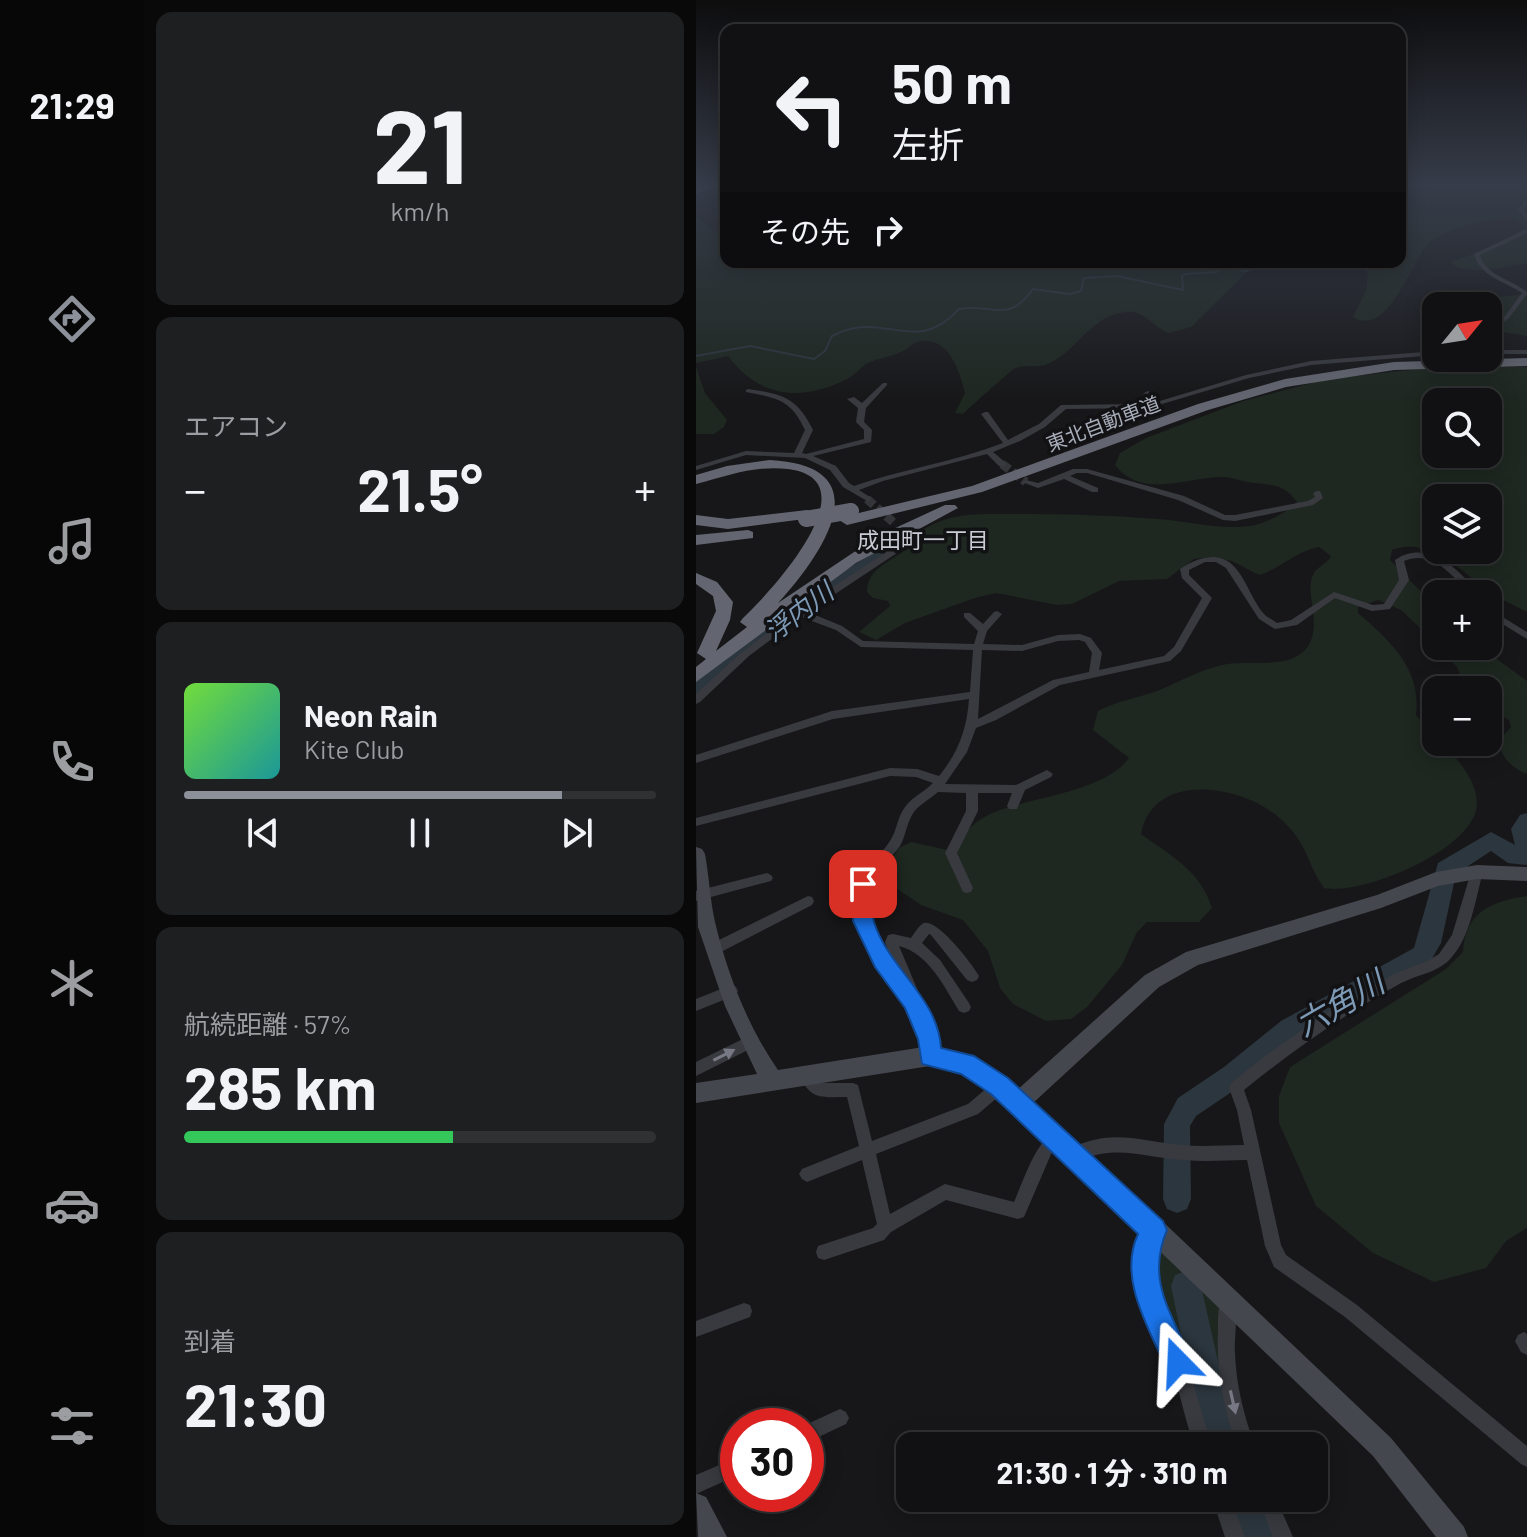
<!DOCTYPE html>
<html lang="ja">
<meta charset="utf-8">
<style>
body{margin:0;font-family:Barlow,"Noto Sans JP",sans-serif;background:#1e1f21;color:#f1f3f6;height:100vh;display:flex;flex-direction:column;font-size:30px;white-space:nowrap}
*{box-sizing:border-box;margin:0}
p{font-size:26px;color:#9c9da0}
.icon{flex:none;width:44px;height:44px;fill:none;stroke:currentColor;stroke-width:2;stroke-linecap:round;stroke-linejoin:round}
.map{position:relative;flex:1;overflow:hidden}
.drawer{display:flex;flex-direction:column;gap:12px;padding:12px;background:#09090a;width:552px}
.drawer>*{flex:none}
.guide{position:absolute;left:24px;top:24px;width:686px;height:244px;border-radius:16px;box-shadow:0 4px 20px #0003,0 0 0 2px #303133;background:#111113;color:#f1f3f6;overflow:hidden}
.needle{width:52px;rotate:60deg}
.buttons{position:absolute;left:726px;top:292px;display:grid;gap:16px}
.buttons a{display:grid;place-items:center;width:80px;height:80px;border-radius:16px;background:#111113;box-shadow:0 4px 20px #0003,0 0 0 2px #303133;font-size:40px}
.speed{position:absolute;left:24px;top:1408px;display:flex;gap:16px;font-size:40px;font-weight:700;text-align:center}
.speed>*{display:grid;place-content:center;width:104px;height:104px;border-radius:50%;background:#111113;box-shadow:0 4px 20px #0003,0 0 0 2px #303133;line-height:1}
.speed .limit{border:12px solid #d22;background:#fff;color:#111}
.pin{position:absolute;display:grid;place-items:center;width:68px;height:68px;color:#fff;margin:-34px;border-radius:16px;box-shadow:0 4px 12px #0006}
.me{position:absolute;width:88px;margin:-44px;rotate:339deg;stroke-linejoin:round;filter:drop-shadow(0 0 6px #0008)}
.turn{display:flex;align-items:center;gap:28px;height:168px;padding:0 40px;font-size:36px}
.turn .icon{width:104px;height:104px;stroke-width:2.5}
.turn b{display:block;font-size:56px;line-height:68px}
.then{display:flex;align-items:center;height:76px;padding:0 40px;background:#0003;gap:16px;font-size:30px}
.big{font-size:60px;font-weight:700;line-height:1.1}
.drawer .widget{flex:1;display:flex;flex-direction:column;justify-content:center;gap:12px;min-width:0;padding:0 28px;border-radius:16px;background:#1e1f21}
.drawer .dial{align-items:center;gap:0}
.dial b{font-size:104px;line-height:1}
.song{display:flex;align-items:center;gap:24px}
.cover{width:96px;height:96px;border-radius:12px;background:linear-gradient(135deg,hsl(100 70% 55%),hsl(180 70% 35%))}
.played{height:8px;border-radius:4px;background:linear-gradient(90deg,#8c9099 80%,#303133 80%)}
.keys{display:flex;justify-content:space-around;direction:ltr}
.heat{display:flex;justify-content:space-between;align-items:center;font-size:44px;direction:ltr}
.charge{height:12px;border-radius:6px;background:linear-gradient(90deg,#34c759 57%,#303133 0)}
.trip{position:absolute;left:200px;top:1432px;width:432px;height:80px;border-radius:16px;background:#111113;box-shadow:0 4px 20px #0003,0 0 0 2px #303133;font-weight:700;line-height:80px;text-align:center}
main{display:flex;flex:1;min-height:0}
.tabs{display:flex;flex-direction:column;width:144px;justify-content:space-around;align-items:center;background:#070708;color:#9c9da0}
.tabs .icon{width:56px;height:56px}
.tabs .on{color:#8c9099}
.tabs b{font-size:36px;color:#f1f3f6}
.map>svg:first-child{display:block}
</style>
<main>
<nav class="tabs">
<b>21:29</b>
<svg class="icon on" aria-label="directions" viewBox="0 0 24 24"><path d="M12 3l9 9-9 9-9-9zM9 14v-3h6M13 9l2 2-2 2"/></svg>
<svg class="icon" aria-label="music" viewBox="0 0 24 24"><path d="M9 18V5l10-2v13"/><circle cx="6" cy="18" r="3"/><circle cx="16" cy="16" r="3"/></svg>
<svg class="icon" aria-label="phone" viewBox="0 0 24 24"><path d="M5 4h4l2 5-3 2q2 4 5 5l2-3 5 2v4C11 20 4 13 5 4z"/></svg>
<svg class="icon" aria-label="climate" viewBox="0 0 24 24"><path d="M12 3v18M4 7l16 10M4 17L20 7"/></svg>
<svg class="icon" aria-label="car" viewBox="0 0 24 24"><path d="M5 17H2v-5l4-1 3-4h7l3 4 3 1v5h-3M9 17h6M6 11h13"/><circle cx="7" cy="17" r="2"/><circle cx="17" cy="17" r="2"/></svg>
<svg class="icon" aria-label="filters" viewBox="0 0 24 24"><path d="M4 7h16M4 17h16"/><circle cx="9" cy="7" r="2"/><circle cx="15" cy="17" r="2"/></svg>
</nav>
<section class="drawer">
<div class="widget dial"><b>21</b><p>km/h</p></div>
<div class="widget"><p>エアコン</p>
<div class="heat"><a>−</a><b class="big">21.5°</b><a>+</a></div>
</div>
<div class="widget">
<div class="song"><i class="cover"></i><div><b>Neon Rain</b><p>Kite Club</p></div></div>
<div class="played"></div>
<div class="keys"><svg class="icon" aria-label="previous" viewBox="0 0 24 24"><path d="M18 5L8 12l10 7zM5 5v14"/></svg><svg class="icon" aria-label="pause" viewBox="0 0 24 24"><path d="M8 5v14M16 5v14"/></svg><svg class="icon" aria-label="next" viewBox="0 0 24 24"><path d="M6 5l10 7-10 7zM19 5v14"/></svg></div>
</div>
<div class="widget"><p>航続距離 · 57%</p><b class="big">285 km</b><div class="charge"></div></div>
<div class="widget"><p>到着</p><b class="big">21:30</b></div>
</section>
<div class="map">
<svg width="831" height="1537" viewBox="0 0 831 1537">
<rect width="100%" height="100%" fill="#171719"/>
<g fill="#1e2720" fill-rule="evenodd">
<path d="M704,186H831V264C809,265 772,278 754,262L795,248L829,228L820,218C803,214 744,231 732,243C716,260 692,339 657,317L670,291L672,272L667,269H623L620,263L704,262V217L714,213L721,198Z"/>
<path d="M0,217L30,239V262H561L495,327L473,333C457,328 449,310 430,312C394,315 380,354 349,365C340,368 327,364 318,369C312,373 273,408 267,414L259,413L269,393C264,373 254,338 226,341C216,342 213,349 205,352C194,357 181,358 170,364C164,368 159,375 151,379C106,402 63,398 32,356L0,363Z"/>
<path d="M831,294V336L792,330V306H767L786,299Z"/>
<path d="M0,367L9,393L31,420L28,427L18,434H0Z"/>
<path d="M743,367H831V612C818,605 803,599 791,590C764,570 733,536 696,550L694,560L740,607V643L705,610L682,600L662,607V613C694,640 726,670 720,715C738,739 781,768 781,804C780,849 666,896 628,888C610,862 612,845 587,821C551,786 458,768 445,834C475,856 504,870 516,908L503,922H451L441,932L426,965L391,1007L375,1019L350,1021L317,1004L304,988L292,951L267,920L225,905L191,882L188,871L203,848L215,842L252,850C263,840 276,823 290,816C327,797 407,794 433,758L397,730L402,711C421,701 441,698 461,691C484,682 506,668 531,664C555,660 597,670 612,646C627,623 607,591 618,573C622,566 631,564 635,556L623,547C600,551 586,568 563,575L536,561L517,557L498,559L471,579L423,581L376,604L361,605L300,593L279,598L209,623L180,640L163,632L194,606L192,601L177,598L171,592C171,568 194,563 210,549C216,544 219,535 226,531C252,512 284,514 315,514C364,514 412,515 462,519C492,521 522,530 553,526C569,524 590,513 601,502C588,485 578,485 558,483C547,482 537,477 526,477C491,477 446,500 419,465L424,453L450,438L547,401L631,379ZM740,402H792V454H740ZM740,498H792V550H740Z"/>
<path d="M742,646H783L831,681V774C817,769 803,756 803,740L815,727L813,720L792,708V690H770L761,667Z"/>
<path d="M831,896V1228L810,1241L790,1268L738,1282L677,1253L620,1206L583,1123V1096L594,1067L750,969L767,952C769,913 794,901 831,896Z"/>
<path d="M458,1230L532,1301L527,1341L550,1446H507L455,1301Z"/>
<path d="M525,1498H571L587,1537H539Z"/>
</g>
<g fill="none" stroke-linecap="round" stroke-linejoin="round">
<path stroke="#2c363e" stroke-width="2" d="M0,356L54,346L118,359L129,351L136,336C188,308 219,358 263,309C298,303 311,325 337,289L374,294L385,291L388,278L421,276L487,290L486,276L490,274L521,272L527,267L550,271L570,265L569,262"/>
<g fill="#2c363e" fill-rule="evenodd">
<path d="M203,529L211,534L210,546L78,633L7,696L0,698V681C58,625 128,584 196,541L195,534Z"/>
<path d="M831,813V865L812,863L795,851L760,874L745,943L734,962L603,1037L546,1085L500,1116L494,1126L495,1199L491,1209L481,1213L471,1209L467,1199L468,1124L482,1098L528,1067L585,1021L718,948L742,863L795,832L819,845L815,829L824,815Z"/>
<path d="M490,1271L501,1275L505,1286L526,1379L546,1446H514L494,1379L475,1286L479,1275Z"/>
<path d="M532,1498H566L580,1537H546Z"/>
</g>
<g stroke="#343539" stroke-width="9" stroke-dasharray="9 4" stroke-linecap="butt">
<path d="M306,464L330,482"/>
<path d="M171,499L197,522"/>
</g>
<g fill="#393a40" fill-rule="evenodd">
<path d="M831,199V204L828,209L831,215V221L822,209Z"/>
<path d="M831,229V233L784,255C790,276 815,279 831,292V294L813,318L792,334V329L809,316L826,293C809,281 784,277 778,254Z"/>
<rect x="792" y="350" width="39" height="4"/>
<path d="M740,351V355L615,365L553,378L446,410L443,408L370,409L349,427L324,441L297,452L309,462V466H303L291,454L187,481L163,490L174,497V501H171L147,487L134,470L109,458L50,455L0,470V466L50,451L98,453L109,430C95,399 81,398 50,392V390L52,389C86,394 101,397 117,430L106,453L110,454L168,439V430L160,422L162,408L151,399L158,397L166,403L187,383H191V385L170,408L168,422L176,430L175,442L117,456L140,466L153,483L158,486C206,469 259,462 307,443L285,414L289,412H292L312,440L343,424L365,405L444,404L448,393L452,391L456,393L451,404H454L550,375L615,361Z"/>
<path d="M377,469H391L488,496L529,515H539L612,501L619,497L617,493L621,491H624L627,498L617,505L539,521L527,520L482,500L391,473H381L374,476L402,488V492H396L368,479L342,488L326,482L330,480L342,483Z"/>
<path d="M208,528L212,531L213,545L112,612L146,626L167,641L278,644L282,631L268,617V613H274L287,624L298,612L301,611L306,614L291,631L287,644L326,645L362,635L384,634L395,638L406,653L403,670L468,656L478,647L506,598L486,578L484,569C494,562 505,557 518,557C547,558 552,599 570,616C573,618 577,620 581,623L595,620L638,592L677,605L688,604L703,580L699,560C731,538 763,569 783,594H773C757,575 735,549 708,561L713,580L694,609L676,611L639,598L601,625L579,629L563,619L530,568L520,562H509L493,570V575L516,598L485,651L474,661L364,685L300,720L280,728L271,752L249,784L320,785L351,770L357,774L355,777L329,790L321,809H313L311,806L316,793H282V811L261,853L277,888L275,892L271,893L267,892L249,853L270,811V793L242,792C233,800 220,806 215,817C210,827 209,837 204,846C196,858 183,867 176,880C160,909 184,947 200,971L189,942L192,935L197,934L215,938C218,934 223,925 228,923C242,919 276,964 283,976L281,980L276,982L271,980L235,935L233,934L226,943L244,960L273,1003L275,1007L273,1011L268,1013L263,1011C248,986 233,954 203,946L225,998L222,1003C231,1019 244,1042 239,1061L234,1063L229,1061C224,1047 223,1033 217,1019C198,982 146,931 161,886C168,867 184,857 194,841C201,831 201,817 209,807C216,797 228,792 237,783L220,777L194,776L0,826V818L194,768L221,769L243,776C262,753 271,729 273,699L137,719L0,763V755L136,711L274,692L277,650L165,647L140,630L105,617L53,656L4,702L0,704V694L46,652L98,613L99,610L103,609L206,542L204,531ZM383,640L389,642L396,653L393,672L357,680L282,719L286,650L326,651L362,641Z"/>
<path d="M792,608L831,632V639L792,615Z"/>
<path d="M781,867L785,869L787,872C779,900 775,936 755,958C744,971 726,974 712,980C702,984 693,990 684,995C636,1023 591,1055 548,1090L555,1110L585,1245L590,1255L661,1305L831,1446V1467L825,1464L649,1317L578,1267L569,1246L551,1160C530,1160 510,1162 489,1160C445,1158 423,1143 379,1162L374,1159L371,1154L374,1149C416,1128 442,1141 485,1145C506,1147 527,1145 548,1145L541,1110L533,1088L535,1083L573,1053L634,1011L698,974L731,961L743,954L756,935L775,872L777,869Z"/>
<path d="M71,873L75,875L77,878L75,881L0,901V891Z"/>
<path d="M112,896L116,897L118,901L116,905L23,953L18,955L13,953L12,949L13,945Z"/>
<path d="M35,985L40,987L42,991L40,995L0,1011V999Z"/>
<path d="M55,1035L60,1036L62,1041L60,1046L0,1076V1062Z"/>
<path d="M110,1069L115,1071L125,1083H157L162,1085L176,1141L272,1104L298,1082L303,1080L308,1082L310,1087L308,1092L282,1114L180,1154L194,1214L249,1184L318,1202C327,1182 340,1140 360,1131L365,1133L367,1138L365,1143L356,1152L328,1217L322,1219L250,1200L195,1232L188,1240L128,1260L122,1258L120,1252L122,1246L177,1228L181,1224L166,1160L111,1182L106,1179L103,1174L106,1169L163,1146L151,1097C126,1097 116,1101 103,1076L105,1071Z"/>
<path d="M458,1222L464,1224L466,1230C460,1244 455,1255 457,1271C460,1298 477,1321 486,1346C497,1379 505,1413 516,1446H498C487,1412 480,1376 468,1343C458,1316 438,1289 440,1260C441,1247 447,1236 452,1224Z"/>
<path d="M532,1294L538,1296C543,1308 538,1338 539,1353C540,1385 548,1416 559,1446H541C527,1407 520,1369 522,1327C522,1317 522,1306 526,1296Z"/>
<path d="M48,1303L54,1305L56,1311L54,1317L0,1337V1321Z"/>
<path d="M828,1332L831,1334V1355L825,1352L819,1341L822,1335Z"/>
<path d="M144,1409L150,1412L153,1418L150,1424L110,1443V1426H107Z"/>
<path d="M42,1457V1475L0,1494V1475Z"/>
<path d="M516,1498H534L549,1537H529Z"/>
<path d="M562,1498H580L597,1537H577Z"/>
</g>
<g fill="#45474e" fill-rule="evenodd">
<path d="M0,847L6,849L9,854C13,876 14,899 19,922C31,973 52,1027 82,1070L234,1046L262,1051L292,1067L320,1091L449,975L490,952L681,895L740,872L781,865L831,867V881L781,879L742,886L685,908L502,965L463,987L336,1104L387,1146L695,1438L768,1527L772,1537H740L677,1456L371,1162L278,1081L253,1067L234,1066L0,1103V1083L61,1074L29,1006L2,927Z"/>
<path d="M0,1493L10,1497L31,1537H2Z"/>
</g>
<g fill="#636670" fill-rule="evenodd">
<path d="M8,186H21L0,194V188Z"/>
<path d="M831,358V366L698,370L590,387L512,410L286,492L151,525L143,520L146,517L276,486L502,404L589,379L698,362Z"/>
<path d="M74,460C187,466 127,554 82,603L182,536L249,505H259L262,508L160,563L0,682V667L10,659L1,653L20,611L17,596L0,584V573L21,582L37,602L34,620L20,651L51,627L44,622L47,618C72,595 179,480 92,469C59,465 31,476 0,484V475L31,466Z"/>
<path d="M111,510L116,512V518L32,529L0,525V515L32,519Z"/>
<path d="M52,530L57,532V538L0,545V535Z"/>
</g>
<path stroke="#636670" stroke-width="16" d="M110,519L155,511"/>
</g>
<defs><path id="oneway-solid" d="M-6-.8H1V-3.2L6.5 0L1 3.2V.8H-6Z" transform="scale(2)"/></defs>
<g fill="#767983">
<use href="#oneway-solid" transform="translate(28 1055) rotate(-27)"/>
<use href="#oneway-solid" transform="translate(537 1402) rotate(77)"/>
</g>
<linearGradient id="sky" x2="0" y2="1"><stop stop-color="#0d0d0e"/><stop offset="0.46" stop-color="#363c49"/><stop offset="1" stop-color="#363c49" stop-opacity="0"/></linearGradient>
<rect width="831" height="401" fill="url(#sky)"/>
<path fill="#1a73e8" stroke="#114b97" stroke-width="2" d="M167,876L177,884C177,896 175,911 178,922C192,968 242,997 245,1048L278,1056L312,1078L467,1221L471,1230C449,1282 477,1314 496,1362L492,1372L482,1376L472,1372C454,1330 421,1279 442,1234L295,1094L265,1074L226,1064L222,1039L209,1008L179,967L157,921V884Z"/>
<g text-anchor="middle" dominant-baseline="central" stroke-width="7" stroke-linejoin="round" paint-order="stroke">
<g font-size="20" fill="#a8adba" stroke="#121214">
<text transform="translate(407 423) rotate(-21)">東北自動車道</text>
</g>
<g font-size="22" fill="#c9ccd5" stroke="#121214">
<text x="227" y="539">成田町一丁目</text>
</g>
<g font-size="26" font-style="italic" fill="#7d9bb7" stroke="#121214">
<text transform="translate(102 611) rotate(-37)">浮内川</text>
</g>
<g font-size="32" font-style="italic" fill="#7d9bb7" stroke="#121214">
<text transform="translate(643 1002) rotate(-30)">六角川</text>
</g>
</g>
</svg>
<div class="buttons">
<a><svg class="needle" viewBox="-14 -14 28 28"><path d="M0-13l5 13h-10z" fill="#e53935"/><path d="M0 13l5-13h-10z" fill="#9c9da0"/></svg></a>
<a><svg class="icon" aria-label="search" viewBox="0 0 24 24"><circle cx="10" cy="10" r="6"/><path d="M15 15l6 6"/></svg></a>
<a><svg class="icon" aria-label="layers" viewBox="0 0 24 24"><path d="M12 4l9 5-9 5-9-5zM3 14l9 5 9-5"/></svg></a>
<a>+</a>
<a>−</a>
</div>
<div class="speed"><div class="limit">30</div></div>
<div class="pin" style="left:167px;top:884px;background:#d93025"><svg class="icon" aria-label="arrive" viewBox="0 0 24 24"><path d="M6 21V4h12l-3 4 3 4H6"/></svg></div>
<svg class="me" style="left:482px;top:1362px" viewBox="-20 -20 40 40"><path d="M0-17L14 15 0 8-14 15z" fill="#1a73e8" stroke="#fff" stroke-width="4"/></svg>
<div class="trip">21:30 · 1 分 · 310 m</div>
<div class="guide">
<div class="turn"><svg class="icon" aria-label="left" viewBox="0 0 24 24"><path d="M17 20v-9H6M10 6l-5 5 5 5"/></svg><div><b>50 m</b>左折</div></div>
<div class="then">その先<svg class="icon" aria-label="right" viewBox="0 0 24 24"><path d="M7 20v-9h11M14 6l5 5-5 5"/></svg></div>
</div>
</div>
</main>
